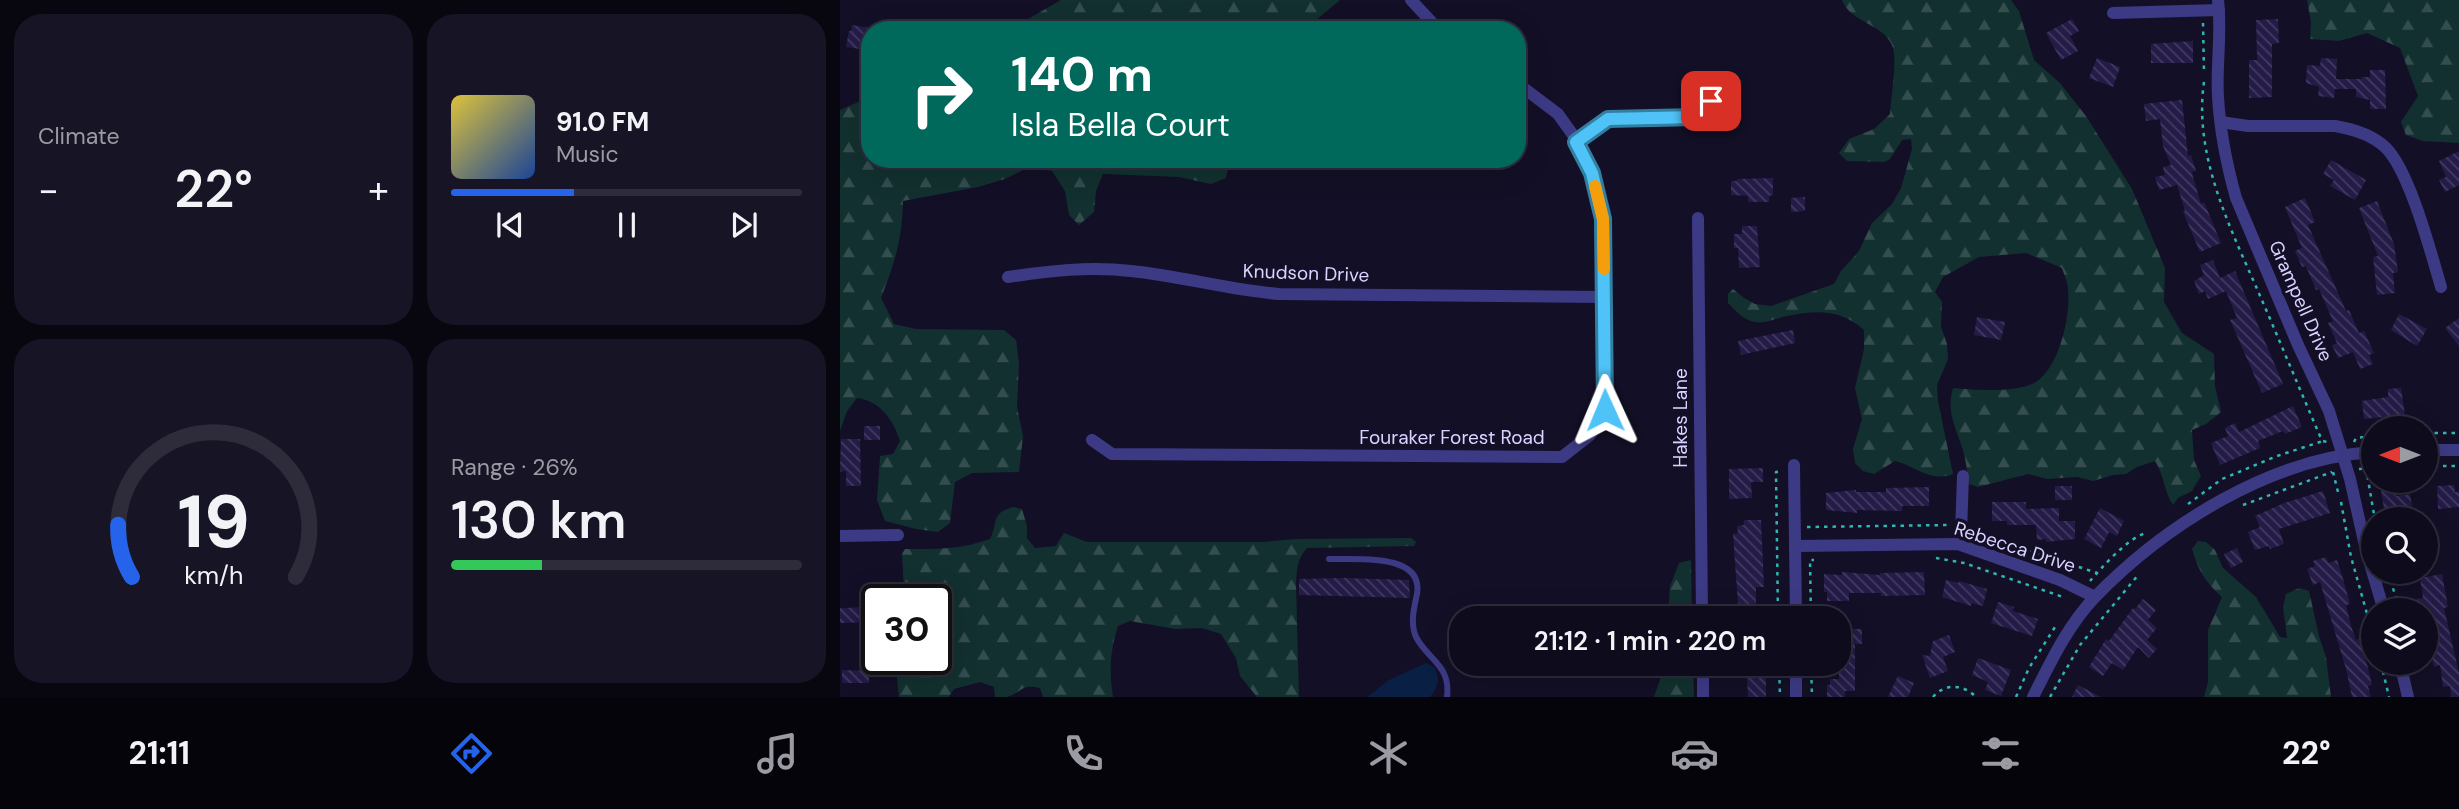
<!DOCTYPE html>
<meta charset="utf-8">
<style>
body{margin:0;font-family:"DM Sans",sans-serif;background:#171425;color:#f1f3f6;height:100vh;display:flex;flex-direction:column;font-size:26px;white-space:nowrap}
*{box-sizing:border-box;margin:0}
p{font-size:23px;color:#9b9ba3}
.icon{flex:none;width:38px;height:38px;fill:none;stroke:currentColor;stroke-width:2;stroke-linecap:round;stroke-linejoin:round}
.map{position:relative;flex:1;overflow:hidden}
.side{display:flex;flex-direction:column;gap:14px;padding:14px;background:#08060f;width:840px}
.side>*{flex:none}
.top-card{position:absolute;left:21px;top:21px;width:665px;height:147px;border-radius:28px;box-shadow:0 7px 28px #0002,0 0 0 2px #2e2b3b;background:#00695c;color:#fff;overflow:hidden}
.needle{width:46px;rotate:270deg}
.fabs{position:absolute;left:1521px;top:416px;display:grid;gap:14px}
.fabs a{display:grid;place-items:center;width:77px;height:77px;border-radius:50%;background:#0e0b1c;box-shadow:0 7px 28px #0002,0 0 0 2px #2e2b3b;font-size:35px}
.speed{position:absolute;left:21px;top:584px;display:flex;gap:14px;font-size:35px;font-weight:700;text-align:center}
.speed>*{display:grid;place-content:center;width:91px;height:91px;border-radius:50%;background:#0e0b1c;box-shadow:0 7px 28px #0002,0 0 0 2px #2e2b3b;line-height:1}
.speed .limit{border:4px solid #111;border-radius:10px;background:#fff;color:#111}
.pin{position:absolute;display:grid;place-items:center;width:60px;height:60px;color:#fff;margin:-30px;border-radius:14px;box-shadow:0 4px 10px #0006}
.me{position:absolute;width:77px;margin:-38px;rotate:359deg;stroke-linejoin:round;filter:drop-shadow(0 0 5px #0008)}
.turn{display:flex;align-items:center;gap:24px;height:147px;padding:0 35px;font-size:32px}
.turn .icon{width:91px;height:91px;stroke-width:2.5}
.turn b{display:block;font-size:49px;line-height:60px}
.big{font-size:52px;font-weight:600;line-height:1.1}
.side .tile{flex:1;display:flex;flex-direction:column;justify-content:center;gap:10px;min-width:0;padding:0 24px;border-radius:28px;background:#171425}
.side .dial{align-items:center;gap:0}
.dial svg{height:182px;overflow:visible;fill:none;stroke:#2e2b3b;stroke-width:7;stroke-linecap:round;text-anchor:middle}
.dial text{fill:#f1f3f6;stroke:none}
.song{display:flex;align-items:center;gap:21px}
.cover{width:84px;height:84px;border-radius:10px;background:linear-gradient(135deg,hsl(50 70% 55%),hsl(220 70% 35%))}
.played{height:7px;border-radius:4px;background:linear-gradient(90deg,#2563eb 35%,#2e2b3b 35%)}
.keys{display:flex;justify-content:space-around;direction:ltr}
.heat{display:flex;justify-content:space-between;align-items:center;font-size:38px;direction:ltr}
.charge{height:10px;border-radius:5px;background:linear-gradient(90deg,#34c759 26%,#2e2b3b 0)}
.side .tiles{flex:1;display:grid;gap:14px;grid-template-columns:repeat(2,1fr)}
.trip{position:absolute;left:609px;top:606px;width:402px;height:70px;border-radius:28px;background:#0e0b1c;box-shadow:0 7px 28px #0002,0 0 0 2px #2e2b3b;font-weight:600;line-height:70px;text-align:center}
.dock{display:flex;height:112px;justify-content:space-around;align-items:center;background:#06040b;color:#9b9ba3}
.dock .icon{width:49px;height:49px}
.dock .current{color:#2563eb}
.dock b{font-size:32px;color:#f1f3f6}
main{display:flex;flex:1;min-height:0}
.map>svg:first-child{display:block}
</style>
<main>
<section class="side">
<div class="tiles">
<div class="tile"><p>Climate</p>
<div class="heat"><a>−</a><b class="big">22°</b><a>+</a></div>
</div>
<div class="tile">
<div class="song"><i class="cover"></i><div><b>91.0 FM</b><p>Music</p></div></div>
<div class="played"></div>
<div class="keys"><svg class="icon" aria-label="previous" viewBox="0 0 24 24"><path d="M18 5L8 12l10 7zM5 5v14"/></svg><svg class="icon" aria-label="pause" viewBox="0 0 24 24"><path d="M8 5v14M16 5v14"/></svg><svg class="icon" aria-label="next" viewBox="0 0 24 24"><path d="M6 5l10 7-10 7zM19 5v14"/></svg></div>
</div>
<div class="tile dial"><svg viewBox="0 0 100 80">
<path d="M14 69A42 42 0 1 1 86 69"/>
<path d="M14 69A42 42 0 0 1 8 46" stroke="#2563eb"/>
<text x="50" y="56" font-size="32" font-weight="700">19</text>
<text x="50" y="72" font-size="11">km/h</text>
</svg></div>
<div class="tile"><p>Range · 26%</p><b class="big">130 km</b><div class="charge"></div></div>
</div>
</section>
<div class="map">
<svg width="1619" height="697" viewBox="0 0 1619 697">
<defs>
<pattern id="forest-firs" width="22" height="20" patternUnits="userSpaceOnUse" patternTransform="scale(1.75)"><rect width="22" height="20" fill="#12302f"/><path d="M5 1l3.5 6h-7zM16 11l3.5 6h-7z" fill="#344d4e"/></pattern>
<pattern id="building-back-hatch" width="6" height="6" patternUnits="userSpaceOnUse" patternTransform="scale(1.75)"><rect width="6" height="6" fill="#241b47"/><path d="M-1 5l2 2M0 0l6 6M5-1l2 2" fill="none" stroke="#433b63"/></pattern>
</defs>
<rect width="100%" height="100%" fill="#130f26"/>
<g fill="url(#forest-firs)">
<path d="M221,0H500L464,30H169Z"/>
<path d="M1002,0H1171L1179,11L1194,60L1220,83L1246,116L1292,189L1325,268L1324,302L1342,333L1374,354L1375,386L1381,412L1366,424L1352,430L1354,460L1361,476L1352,491L1338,498L1333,505C1324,491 1324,475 1315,461L1297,467L1286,474L1273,475L1253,481L1237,477L1207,479L1188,474L1138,487L1129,484C1127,472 1126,461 1123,450C1116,428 1106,412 1113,388C1133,390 1176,393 1194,383C1219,369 1231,316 1228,289C1228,282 1224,275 1222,268L1186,253L1139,257L1103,277L1095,292L1102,302L1101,327L1107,344L1108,359L1097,385L1098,401L1113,474C1090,483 1076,466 1055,461L1034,474L1023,471L1015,463L1013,449L1022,419L1015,388L1024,349V330C1001,309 977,310 947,316C937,318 925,324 915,322C903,320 896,311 888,303V294L893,289L904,298L915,304L931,306L994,284L1001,271L1019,251L1032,223L1052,204L1061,188L1072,149L1071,139L1062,140L1050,159L1045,162L1007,161L999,153L1009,139L1034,129L1050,114C1051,99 1057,61 1053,48C1046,24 1010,23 1002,0Z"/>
<path d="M1467,0H1619V143L1583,141L1566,135L1561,122L1578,96L1560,48L1527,33L1499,41L1470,39L1471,22Z"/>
<path d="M30,97V159H386L389,163L386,178L371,184L339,177L263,174L256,191L254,212L239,225L229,215L225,191L212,171L189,167L165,179L138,187L63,201C62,240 55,262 41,298L54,324L76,329L164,330L176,340L179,364L177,407L183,436L179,472L132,473L115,482L110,523L98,532L76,529L45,521L37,500L40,456L53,454L60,441C53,419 40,401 17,398L7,411L0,431V110Z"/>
<path d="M173,507L182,509L187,526V538L195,548L216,546L224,533L247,542H422L457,539L571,538L576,542L574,546L467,548C457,559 457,569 456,583L459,697H417L400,676L396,658L381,634L362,628L335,629L290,621L278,626C270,650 269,672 273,697H203L200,688C180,683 182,693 167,697C164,697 159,697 155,697L154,687L140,682L114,689L109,697H59L55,660H96V600H58L64,591L62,554L65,549C97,549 119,550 150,539C159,521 150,514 173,507Z"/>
<path d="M1358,541L1366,542L1375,550L1383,568L1416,597L1440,637L1447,638L1443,607L1446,594L1459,588L1469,591L1479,636L1486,657L1491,697H1364L1368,682V630L1382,597C1366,583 1358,570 1352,549Z"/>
<path d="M851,560L852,618H828L830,586L839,563Z"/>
<path d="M826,663H853L854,697H814Z"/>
</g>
<path fill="#0a1f44" d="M586,663L594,667C601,678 598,687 590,697H527L549,680Z"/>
<g fill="url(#building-back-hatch)">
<path d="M1232,19L1239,31L1230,36L1238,51L1221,60L1206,33Z"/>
<path d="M1438,19L1439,43L1432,44V97L1409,98V60H1417L1416,20Z"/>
<path d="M12,25L30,28L27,50L6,47L9,31H11Z"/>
<path d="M1353,41V63H1311V44Z"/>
<path d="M1257,58L1280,67L1273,87L1249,78Z"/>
<path d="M1481,58L1497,59L1496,79H1522V77H1530V70H1545L1546,109H1530V100L1516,97V89H1495L1494,98L1478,96L1479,87L1466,83L1467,65L1480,66Z"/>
<path d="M1342,100L1348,156L1351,155L1356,171L1352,172L1353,177L1361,204L1364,202L1381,243L1360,252L1343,212L1345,211L1337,185L1319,190L1315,177L1325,175L1323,167L1331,165L1323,146L1320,119L1306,121L1304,104Z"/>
<path d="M1619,151V185L1605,192L1599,180L1606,177L1599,161Z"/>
<path d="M1491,160L1526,180L1515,200L1490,186L1494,180L1483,174Z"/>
<path d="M933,178V195L929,196V202H908V196L891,195V181H897V179Z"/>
<path d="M965,197V211L951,212V198Z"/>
<path d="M1465,198L1475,222L1468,225L1506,311L1509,310L1519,333L1524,331L1534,353L1529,355L1533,364L1520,369L1513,352L1498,358L1492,345L1497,343L1488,323L1493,321L1479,289L1476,290L1466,266L1462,267L1455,251L1462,248L1445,207Z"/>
<path d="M1537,201L1554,244L1558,272L1553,273L1555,293L1537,295L1533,257L1538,256L1519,208Z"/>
<path d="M902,226H917L920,267L899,268L898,248H894V234H902Z"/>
<path d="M1373,260L1380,278L1395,271L1443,384L1422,393L1390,320L1397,318L1386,291L1368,299L1365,291L1359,294L1354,281L1364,275L1360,265Z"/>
<path d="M1559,314L1587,329L1577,346L1551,330Z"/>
<path d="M1137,317L1165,322L1161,340L1134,335Z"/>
<path d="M1619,318V346L1605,328Z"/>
<path d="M953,330L955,343L901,355L898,341Z"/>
<path d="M1561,388L1565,415L1524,419L1522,401L1548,397V389Z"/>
<path d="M1453,406L1462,427L1445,434L1443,431L1418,441L1420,448L1380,465L1371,443L1388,436L1385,428L1395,423L1399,432Z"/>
<rect x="24" y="426" width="16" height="14"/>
<path d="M1,439H20L21,486H6V471L0,472Z"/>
<path d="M923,468V482H911L912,498L889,499V469Z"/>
<path d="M1614,485L1615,492H1619V507L1598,509L1597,486Z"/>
<rect x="1215" y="486" width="17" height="14"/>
<path d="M1089,487V506H1062V511L1017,510V513L986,510V493L1016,490V492H1046V488Z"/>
<path d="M1555,489L1556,496L1570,494L1573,510L1545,515L1541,491Z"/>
<path d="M1483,491L1490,513L1439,529L1444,544L1430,549L1429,546L1415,550L1408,532L1420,527L1415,516L1444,503Z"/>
<path d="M1152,502H1186V509L1219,508V521H1235V539L1206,542V539L1197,540L1196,525H1167V521H1152Z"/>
<path d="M1260,508L1284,521L1277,536L1269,532L1261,548L1244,539Z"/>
<path d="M904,520H921L924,587H916V605H898L893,534L898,533L897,526L904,525Z"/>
<path d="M1397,548L1403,562L1391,568L1384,554Z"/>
<path d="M1486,557L1488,563L1497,560L1502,575L1510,604L1506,605L1511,626L1516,640L1520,638L1527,664L1532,685L1528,686L1531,697H1512L1506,669L1480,582L1473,585L1467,569L1475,566L1473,561Z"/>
<path d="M1002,572L1040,575V573L1084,572L1085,595L1041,596V593H1009V601H987V592H984V574L1002,575Z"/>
<path d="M1602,574L1608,607L1604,608L1619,673V697H1611L1610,686L1603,687L1600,665L1594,667L1586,628V611H1578L1577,599L1583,598L1580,578Z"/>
<path d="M504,578L569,580L570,598L459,595V579Z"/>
<path d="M1106,580L1119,583V581L1147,589L1143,606L1132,603L1131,606L1102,597Z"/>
<path d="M1303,599L1316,610L1308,620L1317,628L1307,640L1317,649L1309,658L1298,647L1283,670L1272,663L1263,676L1249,667L1266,639L1269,641L1293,608L1295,609Z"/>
<path d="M1158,602L1174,607L1173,611L1198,619L1192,636L1151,623Z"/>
<path d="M37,607V622L0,623V608Z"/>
<path d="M999,629H1022V644H1015V691H1005V697H987V685H990V679H999Z"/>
<path d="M1109,635L1115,652L1103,657L1108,671L1090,678L1082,655L1090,656L1093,641Z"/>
<path d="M1138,658L1171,670L1161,696L1145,690L1148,682L1132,675Z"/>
<path d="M912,663H926V697H908L907,678L912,677Z"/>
<path d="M2,670L29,671V683H2Z"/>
<path d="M1058,676L1074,683L1068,697H1048Z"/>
<path d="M1238,685L1261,697H1232Z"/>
</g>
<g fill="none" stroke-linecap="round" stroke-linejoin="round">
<g stroke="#2fb8b0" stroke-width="2.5" stroke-dasharray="3.5 5" stroke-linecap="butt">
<path d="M1363,23L1364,72"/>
<path d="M1364,82C1353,157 1392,231 1421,298C1441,344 1460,390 1480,436L1483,441L1487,442"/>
<path d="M1586,433H1619"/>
<path d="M1514,442L1516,438L1533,436"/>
<path d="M1586,466H1619"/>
<path d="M1526,468L1535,520"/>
<path d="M1519,469L1533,468"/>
<path d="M1493,472L1499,496"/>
<path d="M1501,502L1511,557L1533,635"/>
<path d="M1348,504L1382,479L1437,456L1483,441"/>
<path d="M1403,505L1492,472"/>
<path d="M967,527L1111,525"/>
<path d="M1134,532L1257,573"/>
<path d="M1096,558L1124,563L1223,597"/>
<path d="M1548,572L1560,611"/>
<path d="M1250,581C1262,567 1289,537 1306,533"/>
<path d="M938,618L936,472L943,471"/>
<path d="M971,618L970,560H974"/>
<path d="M939,663L940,697"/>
<path d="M971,663L972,697"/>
<path d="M1541,663L1549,697"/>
<path d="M1093,697C1105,683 1123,684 1136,697"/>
<path d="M1176,697L1189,668L1215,627"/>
<path d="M1210,697L1240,645L1299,574"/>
</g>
<path stroke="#3d3a85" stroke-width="6" d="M489,559C515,560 584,552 577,594C574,608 570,623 576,637C588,660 611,665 607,697"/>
<g stroke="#3d3a85" stroke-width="12">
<path d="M571,0L599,30"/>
<path d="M1378,0C1382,33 1376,65 1378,97C1380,131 1387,166 1396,198L1458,345L1489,411L1510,479L1526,550L1544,611"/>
<path d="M1273,13L1379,10"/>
<path d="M1381,122L1408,126H1495C1513,129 1531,134 1545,147C1569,169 1591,253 1601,287"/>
<path d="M736,142L768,119L856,117L871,101"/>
<path d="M858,218L862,618"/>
<path d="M168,277C208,271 250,266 291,271C341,276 389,290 439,294L764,297"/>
<path d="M252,440L272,454L722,457L750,435L765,410L763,220L752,173L733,135L718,114L677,83"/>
<path d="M1586,450H1619"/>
<path d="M954,465L956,618"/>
<path d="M0,536L58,535"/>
<path d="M1118,544L1121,533L1123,476"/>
<path d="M955,546L1118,544L1220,580L1255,597"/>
<path d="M863,663V697"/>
<path d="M956,663V697"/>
<path d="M1560,663L1568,697"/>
<path d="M1193,697C1210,663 1228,625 1255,597C1325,525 1431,458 1533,452"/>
</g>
</g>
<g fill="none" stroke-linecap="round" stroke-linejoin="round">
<g stroke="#337fa1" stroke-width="18">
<path id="route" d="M765,410L763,219L752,173L736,142L768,119L856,117L871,101"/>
</g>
<use href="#route" stroke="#4fc3f7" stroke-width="12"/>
<path stroke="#f59e0b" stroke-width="12" d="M755,186L763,219L764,269"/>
</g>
<g text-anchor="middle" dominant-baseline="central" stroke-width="7" stroke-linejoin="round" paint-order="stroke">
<g font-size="19" fill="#d9d4ff" stroke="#130f26">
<text transform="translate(466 273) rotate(2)">Knudson Drive</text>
<text transform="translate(1461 301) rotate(66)">Grampell Drive</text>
<text transform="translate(840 418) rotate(-90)">Hakes Lane</text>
<text x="612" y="437">Fouraker Forest Road</text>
<text transform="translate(1175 547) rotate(18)">Rebecca Drive</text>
</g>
</g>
</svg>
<div class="fabs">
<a><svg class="needle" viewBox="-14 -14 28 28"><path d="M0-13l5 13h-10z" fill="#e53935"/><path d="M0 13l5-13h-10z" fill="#9b9ba3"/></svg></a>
<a><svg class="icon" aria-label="search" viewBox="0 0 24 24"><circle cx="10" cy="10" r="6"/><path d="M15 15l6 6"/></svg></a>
<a><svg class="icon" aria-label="layers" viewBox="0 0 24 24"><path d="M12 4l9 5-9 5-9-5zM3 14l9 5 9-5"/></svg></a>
</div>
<div class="speed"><div class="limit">30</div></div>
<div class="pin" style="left:871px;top:101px;background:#d93025"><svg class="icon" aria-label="arrive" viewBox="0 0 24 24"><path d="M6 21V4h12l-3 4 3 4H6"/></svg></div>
<svg class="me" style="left:765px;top:410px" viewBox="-20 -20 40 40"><path d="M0-17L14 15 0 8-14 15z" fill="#4fc3f7" stroke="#fff" stroke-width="4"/></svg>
<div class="trip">21:12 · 1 min · 220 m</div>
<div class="top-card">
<div class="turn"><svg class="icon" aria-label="right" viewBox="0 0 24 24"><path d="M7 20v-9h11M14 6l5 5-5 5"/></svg><div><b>140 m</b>Isla Bella Court</div></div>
</div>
</div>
</main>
<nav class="dock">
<b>21:11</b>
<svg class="icon current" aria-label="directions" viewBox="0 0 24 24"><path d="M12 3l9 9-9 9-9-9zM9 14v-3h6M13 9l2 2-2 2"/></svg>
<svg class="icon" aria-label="music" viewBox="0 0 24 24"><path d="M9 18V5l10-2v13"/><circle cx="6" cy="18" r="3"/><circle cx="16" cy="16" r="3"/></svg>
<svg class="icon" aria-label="phone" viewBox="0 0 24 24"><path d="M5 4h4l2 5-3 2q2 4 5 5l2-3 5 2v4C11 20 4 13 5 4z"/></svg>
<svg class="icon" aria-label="climate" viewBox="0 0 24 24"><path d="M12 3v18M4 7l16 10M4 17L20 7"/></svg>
<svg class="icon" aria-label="car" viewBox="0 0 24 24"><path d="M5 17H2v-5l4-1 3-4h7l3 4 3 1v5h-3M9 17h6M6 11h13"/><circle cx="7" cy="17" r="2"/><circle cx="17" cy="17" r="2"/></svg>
<svg class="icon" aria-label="filters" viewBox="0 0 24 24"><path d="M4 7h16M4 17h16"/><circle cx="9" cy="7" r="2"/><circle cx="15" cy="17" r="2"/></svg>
<b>22°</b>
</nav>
